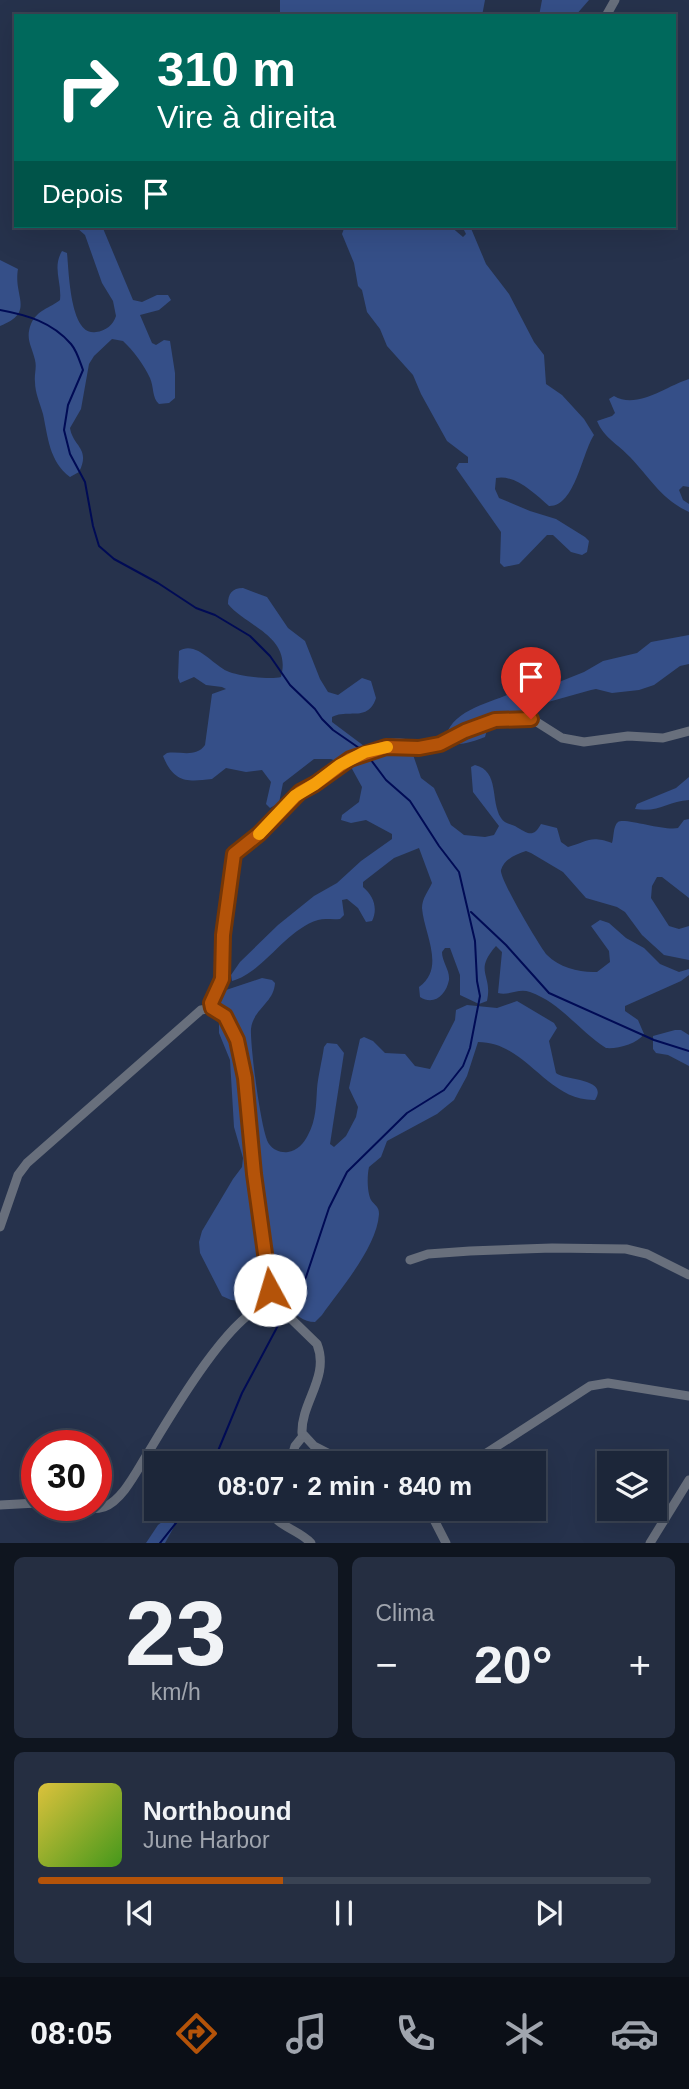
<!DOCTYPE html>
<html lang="pt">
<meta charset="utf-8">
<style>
body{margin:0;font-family:Arial,sans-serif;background:#252e41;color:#f1f3f6;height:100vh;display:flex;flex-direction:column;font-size:26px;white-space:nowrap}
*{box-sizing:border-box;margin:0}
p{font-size:23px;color:#a0a5ae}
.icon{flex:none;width:38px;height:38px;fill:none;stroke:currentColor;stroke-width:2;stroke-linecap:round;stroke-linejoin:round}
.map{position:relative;height:1543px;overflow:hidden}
.panel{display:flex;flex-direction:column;gap:14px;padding:14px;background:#0f151f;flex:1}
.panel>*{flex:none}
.hud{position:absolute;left:14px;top:14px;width:662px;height:214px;border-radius:0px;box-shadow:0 7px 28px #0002,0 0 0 2px #3a4353;background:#00695c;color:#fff;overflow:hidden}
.controls{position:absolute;left:597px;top:1451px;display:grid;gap:14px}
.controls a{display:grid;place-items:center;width:70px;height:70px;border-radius:0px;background:#1c2639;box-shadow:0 7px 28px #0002,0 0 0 2px #3a4353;font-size:35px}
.speed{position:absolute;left:21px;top:1430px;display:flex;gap:14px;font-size:35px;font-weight:700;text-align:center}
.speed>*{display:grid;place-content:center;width:91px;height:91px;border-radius:50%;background:#1c2639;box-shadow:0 7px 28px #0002,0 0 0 2px #3a4353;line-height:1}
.speed .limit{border:10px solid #d22;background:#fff;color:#111}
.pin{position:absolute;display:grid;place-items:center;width:60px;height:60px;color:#fff;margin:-72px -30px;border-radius:50% 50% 50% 0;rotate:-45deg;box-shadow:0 0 7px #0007}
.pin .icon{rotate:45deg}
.me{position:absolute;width:77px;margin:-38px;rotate:354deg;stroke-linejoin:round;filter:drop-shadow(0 0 5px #0008)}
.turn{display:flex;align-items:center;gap:24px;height:147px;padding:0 28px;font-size:32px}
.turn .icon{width:91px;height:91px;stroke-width:2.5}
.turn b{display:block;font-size:49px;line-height:60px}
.then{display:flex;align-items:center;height:66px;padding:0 28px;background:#0003;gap:14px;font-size:26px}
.big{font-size:52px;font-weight:600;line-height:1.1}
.panel .widget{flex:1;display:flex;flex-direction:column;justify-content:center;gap:10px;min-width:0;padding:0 24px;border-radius:10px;background:#252e41}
.panel .dial{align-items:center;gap:0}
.dial b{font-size:91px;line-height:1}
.song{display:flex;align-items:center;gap:21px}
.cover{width:84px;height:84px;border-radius:10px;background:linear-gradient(135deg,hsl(50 70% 55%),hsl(100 70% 35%))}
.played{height:7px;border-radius:4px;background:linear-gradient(90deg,#b45309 40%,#3a4353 40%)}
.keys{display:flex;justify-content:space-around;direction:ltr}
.heat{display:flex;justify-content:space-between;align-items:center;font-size:38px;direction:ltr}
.panel .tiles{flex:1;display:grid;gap:14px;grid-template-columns:1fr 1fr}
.widget:last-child{grid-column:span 2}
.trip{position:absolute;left:144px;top:1451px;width:402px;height:70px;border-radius:0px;background:#1c2639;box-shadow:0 7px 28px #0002,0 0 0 2px #3a4353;font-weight:600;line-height:70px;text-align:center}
.tabs{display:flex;height:112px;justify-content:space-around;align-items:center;background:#0b0f17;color:#a0a5ae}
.tabs .icon{width:49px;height:49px}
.tabs .current{color:#b45309}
.tabs b{font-size:32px;color:#f1f3f6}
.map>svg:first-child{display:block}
</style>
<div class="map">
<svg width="689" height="1543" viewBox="0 0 689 1543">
<rect width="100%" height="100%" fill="#26324c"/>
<g fill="#354f88">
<path d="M280,0H485L482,16H280Z"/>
<path d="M542,0H589L575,16H539Z"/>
<path d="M65,226H102L133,300L142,302L157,295H168L171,300L159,310L140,315L152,343L156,345L164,340L170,341L175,373V398L169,403L159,404C152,398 154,387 150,378C144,365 133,350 123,341L112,339L94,356L89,364L81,409L70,428C73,447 91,448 79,472L70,477C49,461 48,437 43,414C40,403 35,393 35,382C34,375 37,368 35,360C32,346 25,339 31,324C37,310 50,308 60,300C62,282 52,268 62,251L67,253C69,272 70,337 96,332C106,331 113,325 116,316L113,301L102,283L85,235L77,228Z"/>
<path d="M345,226H450L463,237L466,234L462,226H470L486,264L509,294L534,342L544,355L546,384L562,395L584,419L594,435C582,453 575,507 549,506C535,494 515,474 496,478L495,489L499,498L530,511L556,519L585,537L589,541L587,552L582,555L571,552L553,535H547L519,564L504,567L500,563L501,532L456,468L459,463H468V457L447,441L421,394L413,375L387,346L380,329L367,312L362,290L358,286L354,263L342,234Z"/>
<path d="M0,260L18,269C13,297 36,312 0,326Z"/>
<path d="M689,379V487L683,486L679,490L683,500L689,504V512C661,499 650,478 630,457C618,444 604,438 597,421L612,416L615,413L609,399L614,396C637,410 666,386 689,379Z"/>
<path d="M243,588L267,597L288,628L305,641L320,679L328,692L338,695L362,678L371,681L376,698C368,723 347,708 332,717V722L368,749C377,740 396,735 408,740L421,778L434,788L451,825L464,835L485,837L494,835L499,826L473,792L471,767L475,765C500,771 490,801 501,818C504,823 510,824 515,826C527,833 533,839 541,824L557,828L561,842L568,847C588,842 589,835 612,843C614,837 613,826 618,822C624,817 663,831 678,828L684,820L689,819V898L662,877H657L652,886L651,898L669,926L679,929L689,926V960L664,955L642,935L625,912L617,907L586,898L563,872L531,853L526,851C517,854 504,859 501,870C499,878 540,947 547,955C560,968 581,973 597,972L610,962L609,951L591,926L600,920L609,923L626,938L644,948L660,964L679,972L689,969V975L681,981L625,1006V1011L638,1020L644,1034C637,1044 618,1049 606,1048C579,1031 561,1003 530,992C518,988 509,996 498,993L502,952L496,946C473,972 493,974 487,1001L479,1004L460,995V975L450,948H445L442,952C442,962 450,970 449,980C446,995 434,1006 420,997L419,987C446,968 424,934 422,908C422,898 428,892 432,883L419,848L394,858L363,882V887C374,896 378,909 372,921L366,922L358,908L347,899L342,900L344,915L340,919C332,920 325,918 318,920C285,930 263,973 232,981L231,975L240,962L278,925L314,896L337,883L361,861L392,839V834L366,820L351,823L341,820L342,815L359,802L362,787L351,767L331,759H314L283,783L279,803L270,808L266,804L271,782L262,770L246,772L226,768L212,779C187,782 174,783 163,756L167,753C181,751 196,758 205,745L212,694L226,689L222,687L206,685L194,677L180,683L178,678L179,651C196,640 213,665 227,671C237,676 270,680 281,677C292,636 247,627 228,604C228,594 232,588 243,588Z"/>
<path d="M689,635V664L680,666L654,685L639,690L612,693L596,689L591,690L541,704L488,726L485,737C473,742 457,747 444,742C452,700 510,705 530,679L540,678L554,684L584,672L603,661L637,653L651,642Z"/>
<path d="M689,777V800C668,801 659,813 635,809L637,804L676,788Z"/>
<path d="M262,978L272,980L275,983C274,1003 253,1009 251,1029C250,1044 261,1133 269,1144C273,1150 281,1153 288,1152C297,1151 304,1143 308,1135C316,1120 316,1106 317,1089C318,1076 322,1061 324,1047L327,1043L337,1044L344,1053L330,1144L334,1147L346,1136L356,1117L358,1107L349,1088L360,1039L364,1037L373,1041L385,1053L405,1054L415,1066L430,1069L455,1020L456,1010L467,1005L497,1008L517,1001L554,1023L557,1028L549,1041L556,1073C566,1081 609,1078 595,1100C546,1101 527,1042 478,1042L467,1076L454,1100L437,1114L387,1141L381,1157L369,1167C367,1176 367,1192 371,1200C375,1206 379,1206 379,1214C377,1247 341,1288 322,1315L315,1322C292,1322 282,1292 265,1280L262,1283L258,1303L231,1300L222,1296L200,1253L199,1242L202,1231L233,1179L242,1167L243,1158L234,1127L230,1060L219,1033V993L223,991Z"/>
<path d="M675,1030H681L689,1035V1066L668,1055L656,1053L653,1049V1036Z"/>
<path d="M166,1519H171L175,1525L165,1543H146L158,1525Z"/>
</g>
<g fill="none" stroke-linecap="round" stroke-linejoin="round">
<g stroke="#000b55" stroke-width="2">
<path d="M0,310C27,315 52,322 71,344C77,351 80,362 83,370L68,405L64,430L70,454L85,482L93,526L99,546L114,559L158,583L196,608L215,615L250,636L270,656L290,685L315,709L322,719L333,730L362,750"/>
<path d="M471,912L506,945L549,993L654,1040L689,1051"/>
<path d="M288,1308L306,1277L329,1208L347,1172L407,1113L444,1090L463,1066L470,1048L480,996L477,981L475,941L459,872L439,846L410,801L386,780L368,756"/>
<path d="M213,1463L242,1393L282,1318"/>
<path d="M160,1543L188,1508"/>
</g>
<g stroke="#686f7c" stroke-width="9">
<path d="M606,16L615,0"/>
<path d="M212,1008L213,998L222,979L223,935L234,854L259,834L300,792L320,781L340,765L376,749L397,746L419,748L440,744L469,729L500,719H532L562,738L584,742L628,736L663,738L689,731"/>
<path d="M0,1227L18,1175L27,1163L201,1010L212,1008L220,1012L228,1020L237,1040L245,1078L254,1174L270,1290L280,1308L317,1344C330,1377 301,1402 302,1433L314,1446L347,1463"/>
<path d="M410,1260L428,1254L470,1251L552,1248L626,1249L647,1254L689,1275"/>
<path d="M290,1463L295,1446L303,1436"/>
<path d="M471,1463L590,1386L608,1383L689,1396"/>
<path d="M0,1505L37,1503"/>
<path d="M66,1505C78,1507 92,1511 104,1507C123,1500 137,1470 148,1453C168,1420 229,1315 264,1307C269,1305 276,1307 280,1308"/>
<path d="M270,1508C274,1526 298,1529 311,1543"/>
<path d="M428,1508L446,1543"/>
<path d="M650,1543L689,1480"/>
</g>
</g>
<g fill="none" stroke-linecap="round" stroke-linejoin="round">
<g stroke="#753606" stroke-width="18">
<path id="route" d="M270,1290L254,1174L245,1078L237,1040L225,1016L212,1008L211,1003L222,979L223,935L234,854L259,834L300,792L315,784L350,759L386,747L419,748L440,744L465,731L495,720L531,719"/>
</g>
<use href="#route" stroke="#b45309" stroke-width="12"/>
<path stroke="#f59e0b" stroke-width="12" d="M259,834L295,796L315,784L340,765L365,752L387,747"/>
</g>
</svg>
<div class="controls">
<a><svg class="icon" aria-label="layers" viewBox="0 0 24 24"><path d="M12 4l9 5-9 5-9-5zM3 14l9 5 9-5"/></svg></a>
</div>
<div class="speed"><div class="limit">30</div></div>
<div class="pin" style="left:531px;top:719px;background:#d93025"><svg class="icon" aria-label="arrive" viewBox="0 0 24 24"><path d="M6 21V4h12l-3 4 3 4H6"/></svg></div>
<svg class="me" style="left:270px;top:1290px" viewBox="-20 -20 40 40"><circle r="19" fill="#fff"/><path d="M0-13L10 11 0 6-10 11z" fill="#b45309"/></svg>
<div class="trip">08:07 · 2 min · 840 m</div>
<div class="hud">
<div class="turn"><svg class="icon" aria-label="right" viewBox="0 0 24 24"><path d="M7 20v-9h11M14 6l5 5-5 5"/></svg><div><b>310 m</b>Vire à direita</div></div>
<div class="then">Depois<svg class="icon" aria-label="arrive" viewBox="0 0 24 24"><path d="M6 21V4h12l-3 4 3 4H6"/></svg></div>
</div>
</div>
<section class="panel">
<div class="tiles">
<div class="widget dial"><b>23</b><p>km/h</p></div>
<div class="widget"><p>Clima</p>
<div class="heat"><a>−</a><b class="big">20°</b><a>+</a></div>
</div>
<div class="widget">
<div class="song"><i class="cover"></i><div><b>Northbound</b><p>June Harbor</p></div></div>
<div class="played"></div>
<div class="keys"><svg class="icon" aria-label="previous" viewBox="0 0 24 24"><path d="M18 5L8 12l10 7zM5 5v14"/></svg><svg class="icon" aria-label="pause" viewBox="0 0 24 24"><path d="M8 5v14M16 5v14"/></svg><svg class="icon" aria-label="next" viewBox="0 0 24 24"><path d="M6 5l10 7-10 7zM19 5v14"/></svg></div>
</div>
</div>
</section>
<nav class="tabs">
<b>08:05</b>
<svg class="icon current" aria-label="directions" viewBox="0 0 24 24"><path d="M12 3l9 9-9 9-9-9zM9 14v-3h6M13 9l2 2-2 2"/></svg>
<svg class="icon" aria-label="music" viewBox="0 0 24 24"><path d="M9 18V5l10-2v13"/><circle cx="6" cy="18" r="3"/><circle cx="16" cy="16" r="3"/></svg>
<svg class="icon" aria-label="phone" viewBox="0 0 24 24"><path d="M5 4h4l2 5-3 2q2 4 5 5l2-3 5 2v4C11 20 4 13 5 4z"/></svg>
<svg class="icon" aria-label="climate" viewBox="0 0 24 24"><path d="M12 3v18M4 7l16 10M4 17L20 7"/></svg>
<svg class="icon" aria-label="car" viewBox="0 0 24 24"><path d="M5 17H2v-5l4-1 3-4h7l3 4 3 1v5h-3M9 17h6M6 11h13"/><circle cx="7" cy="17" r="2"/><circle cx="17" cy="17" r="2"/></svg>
</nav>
